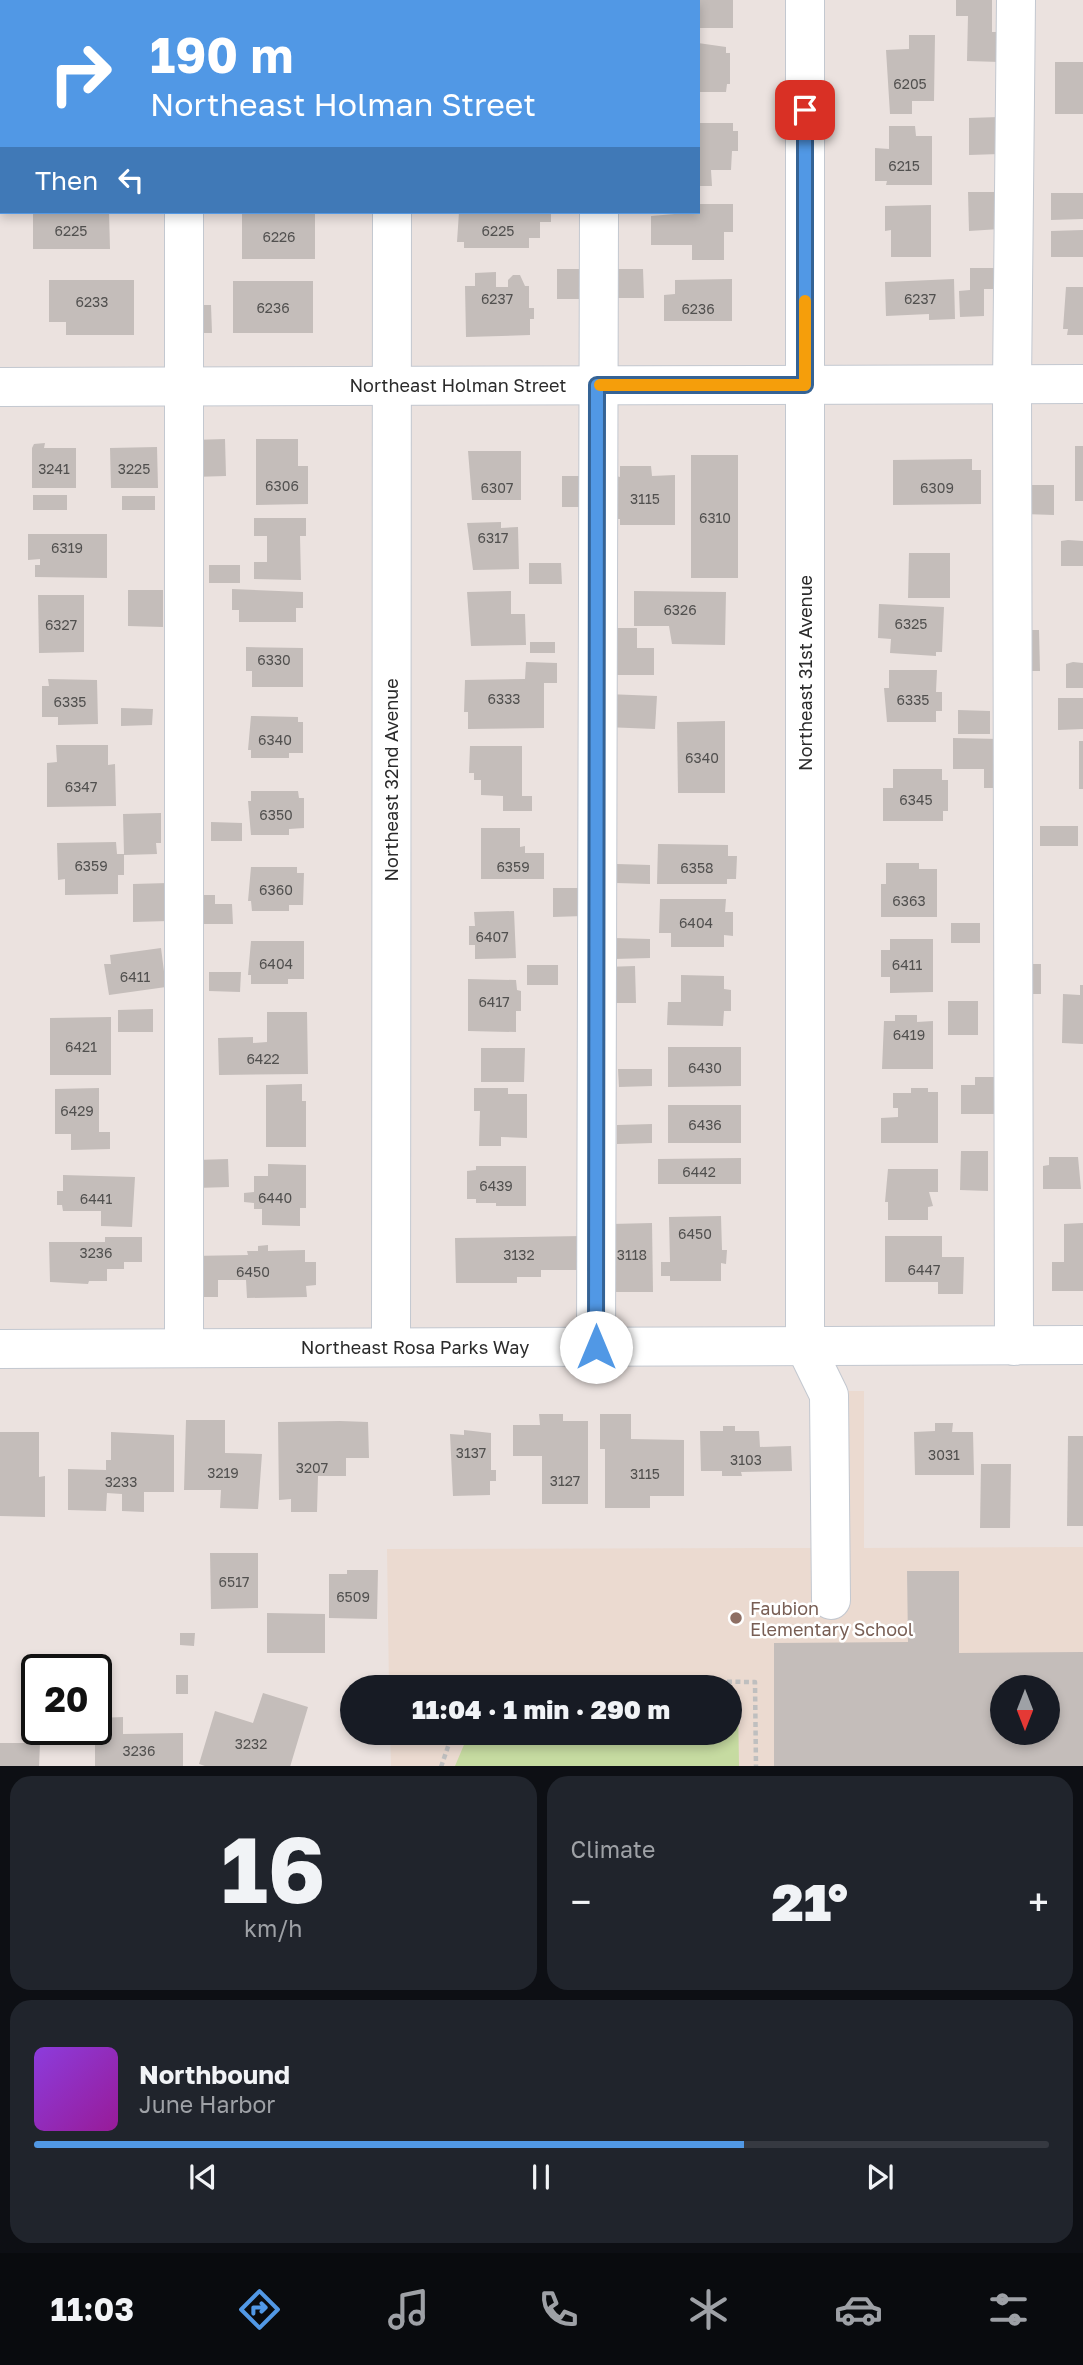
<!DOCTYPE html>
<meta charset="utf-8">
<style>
body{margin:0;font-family:"Golos Text",sans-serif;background:#20242c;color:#f1f3f6;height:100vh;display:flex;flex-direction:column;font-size:26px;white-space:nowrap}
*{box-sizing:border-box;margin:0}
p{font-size:23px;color:#9ea1a6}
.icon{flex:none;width:38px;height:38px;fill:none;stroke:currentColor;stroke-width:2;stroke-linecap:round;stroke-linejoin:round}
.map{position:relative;height:1766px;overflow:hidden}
.details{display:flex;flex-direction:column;gap:10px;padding:10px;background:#0d0f14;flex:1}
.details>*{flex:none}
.banner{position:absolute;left:0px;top:0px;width:700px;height:214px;box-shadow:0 4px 10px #0003;background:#5198e5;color:#fff;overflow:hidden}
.needle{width:46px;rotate:180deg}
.fabs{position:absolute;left:990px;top:1675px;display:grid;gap:14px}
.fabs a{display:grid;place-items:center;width:70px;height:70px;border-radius:50%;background:#171b24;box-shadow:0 4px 10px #0003;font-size:35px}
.speed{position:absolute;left:21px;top:1654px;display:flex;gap:14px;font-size:35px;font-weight:700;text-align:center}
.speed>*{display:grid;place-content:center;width:91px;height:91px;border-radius:50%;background:#171b24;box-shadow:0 4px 10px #0003;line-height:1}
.speed .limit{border:4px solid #111;border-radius:10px;background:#fff;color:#111}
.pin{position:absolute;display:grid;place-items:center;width:60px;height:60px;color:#fff;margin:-30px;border-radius:14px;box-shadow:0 4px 10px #0006}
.me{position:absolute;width:77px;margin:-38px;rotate:0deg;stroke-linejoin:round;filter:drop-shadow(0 0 5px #0008)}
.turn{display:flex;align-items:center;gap:24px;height:147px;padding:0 35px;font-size:32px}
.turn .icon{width:91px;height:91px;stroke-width:2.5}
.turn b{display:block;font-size:49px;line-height:60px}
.then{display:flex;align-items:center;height:66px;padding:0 35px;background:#0003;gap:14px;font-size:26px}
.big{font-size:52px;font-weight:800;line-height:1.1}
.details .card{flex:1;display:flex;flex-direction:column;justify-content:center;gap:10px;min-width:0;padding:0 24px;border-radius:21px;background:#20242c}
.details .dial{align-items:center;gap:0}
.dial b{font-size:91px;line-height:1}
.song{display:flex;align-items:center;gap:21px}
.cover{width:84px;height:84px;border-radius:10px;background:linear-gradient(135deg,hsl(270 70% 55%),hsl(300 70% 35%))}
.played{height:7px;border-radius:4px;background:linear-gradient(90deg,#5198e5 70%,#363941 70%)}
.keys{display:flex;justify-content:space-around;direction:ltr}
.heat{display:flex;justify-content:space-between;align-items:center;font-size:38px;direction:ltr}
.details .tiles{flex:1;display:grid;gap:10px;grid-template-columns:1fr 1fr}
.card:last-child{grid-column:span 2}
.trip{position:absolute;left:340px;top:1675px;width:402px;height:70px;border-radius:35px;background:#171b24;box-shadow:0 4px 10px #0003;font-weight:800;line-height:70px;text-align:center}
.tab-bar{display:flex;height:112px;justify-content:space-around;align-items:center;background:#090b0e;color:#9ea1a6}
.tab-bar .icon{width:49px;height:49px}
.tab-bar .current{color:#5198e5}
.tab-bar b{font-size:32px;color:#f1f3f6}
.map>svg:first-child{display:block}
</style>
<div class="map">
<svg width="1083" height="1767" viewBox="0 0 1083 1767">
<rect width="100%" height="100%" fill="#ebe2df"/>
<path fill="#ebdad0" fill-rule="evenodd" d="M811,1391H864V1548L1083,1547V1766H391L390,1733L730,1732V1687H389L387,1549L811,1548ZM1003,1687H1048V1732H1003Z"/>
<path fill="#c6dba1" d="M730,1701H738L739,1766H455L469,1733L730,1732Z"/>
<g fill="#c4bdba" fill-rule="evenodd">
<rect x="698" y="0" width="35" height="28"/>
<path d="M956,0H992V32H1000V62L967,61L968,16H956Z"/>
<path d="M909,35H935L934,101H912V114H890L886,50L909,49Z"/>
<path d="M698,43L726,47V53H730V84H727L726,92H698Z"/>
<rect x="1055" y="62" width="28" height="52"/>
<path d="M999,117L1000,154L969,155V118Z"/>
<path d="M698,123H733V131H738V151H732L731,170H711L712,186H698Z"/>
<path d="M889,126H915L916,136H932V185H886L887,181H875V148L889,149Z"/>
<path d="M968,192H1000V229L969,231Z"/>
<path d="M1051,193H1083V219L1051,220Z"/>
<path d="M698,204H733V232H724V260H692V245H651V216L698,212Z"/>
<path d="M931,205V257H891V230L885,231V206Z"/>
<path d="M33,212H109L110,249H33Z"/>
<rect x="242" y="212" width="73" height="47"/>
<path d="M459,212H551V222H540V238H529V248H464V242H457Z"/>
<path d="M1083,230V257H1051V231Z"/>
<path d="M970,268H999L1000,289H984V316L960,317L959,291L970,290Z"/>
<rect x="557" y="269" width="27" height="30"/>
<path d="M607,269H643L644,298H607Z"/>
<path d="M496,272V287H508V280L513,275H520L525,286H529V308H534V319H530V335L466,337L465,286H475V273Z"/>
<path d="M732,279V321H664V295L675,294V280Z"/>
<path d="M954,279L955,319L929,320V314L886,316L885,282Z"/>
<path d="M49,280H134V335H66V322H49Z"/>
<rect x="233" y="281" width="80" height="52"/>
<path d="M1066,287H1083V335H1067L1068,329H1063Z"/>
<path d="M189,305H211L212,333H189Z"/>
<path d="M225,439L226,476L193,477L192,440Z"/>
<path d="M256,439H298V466H308V504L256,505Z"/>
<path d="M45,443L44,448H76V488H32V448L34,444Z"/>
<rect x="1075" y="446" width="8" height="55"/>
<path d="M157,447L158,488H111L110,448Z"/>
<path d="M468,451H521V500H472Z"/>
<rect x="691" y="455" width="47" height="123"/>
<path d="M972,459V470H981V504L893,505V460Z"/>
<path d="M620,466H651L652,476L675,475V525H620V519H616V476L620,477Z"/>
<path d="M562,476H583L584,507H562Z"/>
<path d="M1024,485H1054V515L1024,514Z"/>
<rect x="33" y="495" width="34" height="15"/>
<rect x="122" y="496" width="33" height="14"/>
<path d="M254,518H306V536H300L301,580L254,579V562H267V536H254Z"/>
<path d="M501,522V528L518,527L519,569L473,570L467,523Z"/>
<path d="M28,534H107V578L35,577V565H40V559L28,560Z"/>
<path d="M1068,540L1083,541V566H1061V541Z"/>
<path d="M909,553H950V598H908Z"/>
<path d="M529,563H561L562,584H529Z"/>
<rect x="209" y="565" width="31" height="18"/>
<path d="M232,589L303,592V608H296V622H239V610H232Z"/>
<path d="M128,590H163V627L128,626Z"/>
<path d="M511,591V614H525L526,645L471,646L467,592Z"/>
<path d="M634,591L726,592L725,645L672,644L669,626H634Z"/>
<path d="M38,595H84V652L39,653Z"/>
<path d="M879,604L944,607L942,652H936V656L890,653L891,639L878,638Z"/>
<path d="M608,628H637V648H654V675H608Z"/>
<path d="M1021,630H1039L1040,671H1021Z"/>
<rect x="530" y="642" width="25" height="11"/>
<path d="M246,647L303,648V687H252V671H246Z"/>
<path d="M526,662L557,663V683H544V728L468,729V712H464L465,680L525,679Z"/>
<path d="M1073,662L1083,663V688H1066V664Z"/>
<path d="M889,670H937L936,692H942V711H936V722H887L884,688H889Z"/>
<path d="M48,679L97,680L98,724L58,725V717H42V686H49Z"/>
<path d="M607,694L657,696L655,729L605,727Z"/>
<path d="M1058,698H1083V729L1058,730Z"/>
<path d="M121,708L153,709L152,725L121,726Z"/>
<path d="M958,710L990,711V734H958Z"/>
<path d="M251,716L298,717V722H303V753H289V758H251V750H248Z"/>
<path d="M725,721V793H678L677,722Z"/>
<path d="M953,738L999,739V788H984V769H953Z"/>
<rect x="1079" y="741" width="4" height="48"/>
<path d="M56,745H108V765L115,764L116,806L47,807V763L57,762Z"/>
<path d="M470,746H522V796H532V811H503V796L481,795V780H474V773H469Z"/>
<path d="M893,769H942V780H948V811H943V821H883V788H893Z"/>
<path d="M251,791H298L299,798H304V828L289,829V835H251L248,801H251Z"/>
<path d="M161,813V843H156L157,854L124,855V875H118V894L65,895V879L58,880L57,843L116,842L117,854H124L123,814Z"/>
<path d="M211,822L242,823V841H211Z"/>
<rect x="1040" y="826" width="38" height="20"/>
<path d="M481,828H520V847L525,846V853H544V879H481Z"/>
<path d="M658,844L728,845V856H737L736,879H727V884H657Z"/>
<path d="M886,863H919V869H937V917H881V884H886Z"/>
<path d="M617,864L650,865V884L616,883Z"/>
<path d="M251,867H297V873H304L303,905H289V911H252L251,901H248Z"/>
<path d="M168,883L169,921L133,922V884Z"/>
<path d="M553,888H583V916L553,917Z"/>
<path d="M196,895H215V904H232L233,924H196Z"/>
<path d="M660,899H726L725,912H733V936L724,935V947H671V933H659Z"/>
<path d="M514,911L516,958L475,959V945H469V926H475L474,912Z"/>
<rect x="951" y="923" width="29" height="20"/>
<path d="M613,938L650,939V958L614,959Z"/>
<path d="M890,939H933V992L890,993V977H881V950H890Z"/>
<path d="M251,941H304V979H288V984H251V975H248Z"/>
<path d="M161,948L166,987L109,995L104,964H111L110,955Z"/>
<rect x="1019" y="964" width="22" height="30"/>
<rect x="527" y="965" width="31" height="20"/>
<path d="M635,966L636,1003H605V967Z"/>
<path d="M209,972H241L240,992L209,991Z"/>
<path d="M681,975L724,976V989L731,990V1011H724L723,1026L667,1025L668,1002H681Z"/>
<path d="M468,979L516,980L517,990L521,991V1011H516V1032L468,1031Z"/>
<path d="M1080,985H1083V1044L1062,1043L1063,994L1080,995Z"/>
<rect x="948" y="1001" width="30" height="34"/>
<path d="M153,1009V1032H118V1010Z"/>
<path d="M267,1012H307L308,1074L219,1075L218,1038L253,1037V1043L267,1042Z"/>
<path d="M895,1015H917V1022L933,1021V1069H882L884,1021H895Z"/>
<path d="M111,1017V1075H50V1018Z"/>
<path d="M668,1047H741V1086L668,1087Z"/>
<path d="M481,1048H525L524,1082H481Z"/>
<path d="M618,1069H652V1086L619,1087Z"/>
<path d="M975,1077H994V1114H961V1085H975Z"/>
<path d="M302,1084V1101H306V1147H266V1085Z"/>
<path d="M99,1088V1132H110V1149L71,1150V1134H55V1089Z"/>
<path d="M474,1088H508V1094H527V1138L501,1137V1146H479L480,1111H474Z"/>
<path d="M911,1088H928V1092H938V1143H881V1118L898,1117V1108H893V1093H911Z"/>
<rect x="668" y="1105" width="73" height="38"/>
<path d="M652,1124V1143L617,1144V1125Z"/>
<path d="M961,1151H988V1191L960,1190Z"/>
<path d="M1049,1157H1078L1081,1189H1043V1166L1049,1165Z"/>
<path d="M741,1158V1184H658V1159Z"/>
<path d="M228,1159L229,1187L196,1188V1160Z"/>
<path d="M268,1164L306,1165V1208H300V1226L262,1225V1209H254V1203L244,1202V1193L254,1192V1176H268Z"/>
<path d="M476,1166H526V1206H496V1203H476V1199H467V1171L476,1170Z"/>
<path d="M888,1169H938V1192H929L933,1206L928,1207V1220H888V1202H885Z"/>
<path d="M63,1175L135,1177L132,1227L101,1226V1211H63L62,1205H57V1191H63Z"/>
<path d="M721,1216L722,1250H727L726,1264L721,1263V1281H670V1276H661V1262H670L669,1217Z"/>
<path d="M652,1223L653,1292H612L611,1224Z"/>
<path d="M1083,1223V1291H1052V1262H1064V1224Z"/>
<path d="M582,1236V1270H541V1277H517V1283H456L455,1238Z"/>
<path d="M885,1236H942V1257H964L963,1294H938V1282H885Z"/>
<path d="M105,1237H142V1262H124V1269H107V1281H89L88,1284L50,1282L49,1242H105Z"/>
<path d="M268,1245V1251L305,1250V1262H316V1285L306,1286L307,1297L247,1298L246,1280H218V1297H191V1256L248,1255L247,1251H258V1246Z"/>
<path d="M539,1414H563V1421H588V1504H542V1456H513V1425H540Z"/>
<path d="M600,1414H631V1439L684,1440V1496H650V1508H605V1449H600Z"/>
<path d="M186,1420H225V1453L262,1454L258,1509L220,1508L221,1490H184Z"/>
<path d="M340,1421L368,1422L369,1458H346V1476H318L317,1512H291V1499L279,1500L278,1422Z"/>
<path d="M935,1423H953L952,1432H973L974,1475H915L914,1432L935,1431Z"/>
<path d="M723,1426H735V1431H759L760,1447L791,1446L792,1471L741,1472L742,1476H722V1471H701L700,1431H723Z"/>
<path d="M464,1430L491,1433V1470H496V1481H490V1495L453,1496L450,1434L464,1435Z"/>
<path d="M0,1432H39V1477L45,1476V1517L0,1516Z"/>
<path d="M111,1432L174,1435V1492H144V1512L122,1511V1494L107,1493L106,1511L68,1510V1469L106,1470V1460H111Z"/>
<path d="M1068,1436H1083V1526H1067Z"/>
<path d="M981,1464H1011L1010,1528H980Z"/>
<path d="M210,1553H258V1608L211,1609Z"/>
<path d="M347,1570H378L377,1619L329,1618V1574H347Z"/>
<path d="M907,1571H959V1653L1083,1652V1767H774V1643L908,1642ZM1003,1687H1048V1732H1003Z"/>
<path d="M267,1613L325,1614V1653H267Z"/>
<path d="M180,1633H195L194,1646L180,1645Z"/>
<rect x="176" y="1675" width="12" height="19"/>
<path d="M263,1693L308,1707L290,1767H208L199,1764L215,1711L253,1723Z"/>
<path d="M123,1717V1734L183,1733V1767H95V1733H99V1718Z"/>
<path d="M0,1743H40L39,1767H0Z"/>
</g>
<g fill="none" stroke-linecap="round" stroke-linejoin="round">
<g stroke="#c3c8d0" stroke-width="40">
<g id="minor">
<path d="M805,0V1346L829,1395L831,1600"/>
<path d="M187,2V0"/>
<path d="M394,2V0"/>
<path d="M602,2V0"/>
<path d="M0,387L1083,384"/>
<path d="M1014,1346L1012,385L1016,0"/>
<path d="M391,1347L392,212"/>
<path d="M596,1347L599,212"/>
<path d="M184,1348V212"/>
<path d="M0,1349L1083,1345"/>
</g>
</g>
<g stroke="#bfbfbf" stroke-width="4.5" stroke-dasharray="5 3.5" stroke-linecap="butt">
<path d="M469,1687L472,1679L755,1682L756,1767"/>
<path d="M441,1767L453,1732"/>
</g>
<use href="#minor" stroke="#fff" stroke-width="38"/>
</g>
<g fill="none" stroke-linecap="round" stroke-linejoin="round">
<g stroke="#356395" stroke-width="18">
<path id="route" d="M596,1347L597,385H805V110"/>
</g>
<use href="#route" stroke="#5198e5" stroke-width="12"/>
<path stroke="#f59e0b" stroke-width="12" d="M600,385H805V301"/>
</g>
<circle fill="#8d6e63" stroke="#fff" stroke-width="2.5" cx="736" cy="1618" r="7"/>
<g text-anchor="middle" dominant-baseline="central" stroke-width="5" stroke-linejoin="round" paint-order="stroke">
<g font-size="14" fill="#51504f">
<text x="910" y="83">6205</text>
<text x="904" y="165">6215</text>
<text x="71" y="230">6225</text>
<text x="498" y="230">6225</text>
<text x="279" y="236">6226</text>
<text x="497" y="298">6237</text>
<text x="920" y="298">6237</text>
<text x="92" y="301">6233</text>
<text x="273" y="307">6236</text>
<text x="698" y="308">6236</text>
<text x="54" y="468">3241</text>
<text x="134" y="468">3225</text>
<text x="282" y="485">6306</text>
<text x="497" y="487">6307</text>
<text x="937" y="487">6309</text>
<text x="645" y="498">3115</text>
<text x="715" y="517">6310</text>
<text x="493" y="537">6317</text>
<text x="67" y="547">6319</text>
<text x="680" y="609">6326</text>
<text x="911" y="623">6325</text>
<text x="61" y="624">6327</text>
<text x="274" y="659">6330</text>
<text x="504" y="698">6333</text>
<text x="913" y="699">6335</text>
<text x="70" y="701">6335</text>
<text x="275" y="739">6340</text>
<text x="702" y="757">6340</text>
<text x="81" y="786">6347</text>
<text x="916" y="799">6345</text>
<text x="276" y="814">6350</text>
<text x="91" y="865">6359</text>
<text x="513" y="866">6359</text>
<text x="697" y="867">6358</text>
<text x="276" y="889">6360</text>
<text x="909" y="900">6363</text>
<text x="696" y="922">6404</text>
<text x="492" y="936">6407</text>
<text x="276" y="963">6404</text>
<text x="907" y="964">6411</text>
<text x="135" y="976">6411</text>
<text x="494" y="1001">6417</text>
<text x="909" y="1034">6419</text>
<text x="81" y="1046">6421</text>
<text x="263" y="1058">6422</text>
<text x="705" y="1067">6430</text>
<text x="77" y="1110">6429</text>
<text x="705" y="1124">6436</text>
<text x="699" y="1171">6442</text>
<text x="496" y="1185">6439</text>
<text x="275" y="1197">6440</text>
<text x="96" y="1198">6441</text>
<text x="695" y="1233">6450</text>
<text x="96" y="1252">3236</text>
<text x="519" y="1254">3132</text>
<text x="632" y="1254">3118</text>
<text x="924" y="1269">6447</text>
<text x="253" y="1271">6450</text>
<text x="471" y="1452">3137</text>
<text x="944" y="1454">3031</text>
<text x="746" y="1459">3103</text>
<text x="312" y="1467">3207</text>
<text x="223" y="1472">3219</text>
<text x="645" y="1473">3115</text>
<text x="565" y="1480">3127</text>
<text x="121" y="1481">3233</text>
<text x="234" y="1581">6517</text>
<text x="353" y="1596">6509</text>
<text x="251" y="1743">3232</text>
<text x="139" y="1750">3236</text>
</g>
<g font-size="18" fill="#2b2b2b" stroke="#fff">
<text x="458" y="385">Northeast Holman Street</text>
<text transform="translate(805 673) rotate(-90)">Northeast 31st Avenue</text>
<text transform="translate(391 780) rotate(-90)">Northeast 32nd Avenue</text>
<text x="415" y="1347">Northeast Rosa Parks Way</text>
</g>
<g font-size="18" fill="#785e54" stroke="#fff" text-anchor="start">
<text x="750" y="1608">Faubion<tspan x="750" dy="21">Elementary School</tspan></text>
</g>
</g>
</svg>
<div class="fabs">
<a><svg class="needle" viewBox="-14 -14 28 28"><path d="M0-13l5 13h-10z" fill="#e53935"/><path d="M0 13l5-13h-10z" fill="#9ea1a6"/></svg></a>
</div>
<div class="speed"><div class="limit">20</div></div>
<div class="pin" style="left:805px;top:110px;background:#d93025"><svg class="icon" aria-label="arrive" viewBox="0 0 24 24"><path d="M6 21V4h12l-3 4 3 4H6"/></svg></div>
<svg class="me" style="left:596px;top:1347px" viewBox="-20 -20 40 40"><circle r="19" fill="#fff"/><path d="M0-13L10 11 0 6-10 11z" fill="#5198e5"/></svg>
<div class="trip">11:04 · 1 min · 290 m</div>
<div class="banner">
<div class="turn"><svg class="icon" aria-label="right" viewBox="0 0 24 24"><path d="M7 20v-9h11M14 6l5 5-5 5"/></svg><div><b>190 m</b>Northeast Holman Street</div></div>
<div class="then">Then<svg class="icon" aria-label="left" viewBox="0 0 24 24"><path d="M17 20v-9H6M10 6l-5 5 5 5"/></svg></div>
</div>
</div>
<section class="details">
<div class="tiles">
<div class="card dial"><b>16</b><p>km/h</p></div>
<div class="card"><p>Climate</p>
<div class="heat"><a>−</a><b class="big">21°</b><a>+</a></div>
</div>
<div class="card">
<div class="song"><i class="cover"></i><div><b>Northbound</b><p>June Harbor</p></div></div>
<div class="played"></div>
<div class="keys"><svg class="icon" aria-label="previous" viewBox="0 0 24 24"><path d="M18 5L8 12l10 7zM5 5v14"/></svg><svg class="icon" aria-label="pause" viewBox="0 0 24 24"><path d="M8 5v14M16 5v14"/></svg><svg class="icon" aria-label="next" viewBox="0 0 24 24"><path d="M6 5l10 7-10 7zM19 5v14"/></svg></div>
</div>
</div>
</section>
<nav class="tab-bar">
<b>11:03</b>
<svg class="icon current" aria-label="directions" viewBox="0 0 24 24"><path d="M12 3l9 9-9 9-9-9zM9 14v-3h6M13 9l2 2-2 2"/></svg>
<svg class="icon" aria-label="music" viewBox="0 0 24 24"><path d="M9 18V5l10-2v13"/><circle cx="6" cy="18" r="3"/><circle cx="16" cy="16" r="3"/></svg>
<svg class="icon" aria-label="phone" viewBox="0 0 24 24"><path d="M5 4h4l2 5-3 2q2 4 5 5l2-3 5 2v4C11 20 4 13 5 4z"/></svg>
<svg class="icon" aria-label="climate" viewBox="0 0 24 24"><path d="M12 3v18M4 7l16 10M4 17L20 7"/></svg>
<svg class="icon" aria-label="car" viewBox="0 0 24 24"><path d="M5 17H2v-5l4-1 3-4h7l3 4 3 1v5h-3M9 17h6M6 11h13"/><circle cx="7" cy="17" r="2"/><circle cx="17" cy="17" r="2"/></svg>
<svg class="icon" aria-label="filters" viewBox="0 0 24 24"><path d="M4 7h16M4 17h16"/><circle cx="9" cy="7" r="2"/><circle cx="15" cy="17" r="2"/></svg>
</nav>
